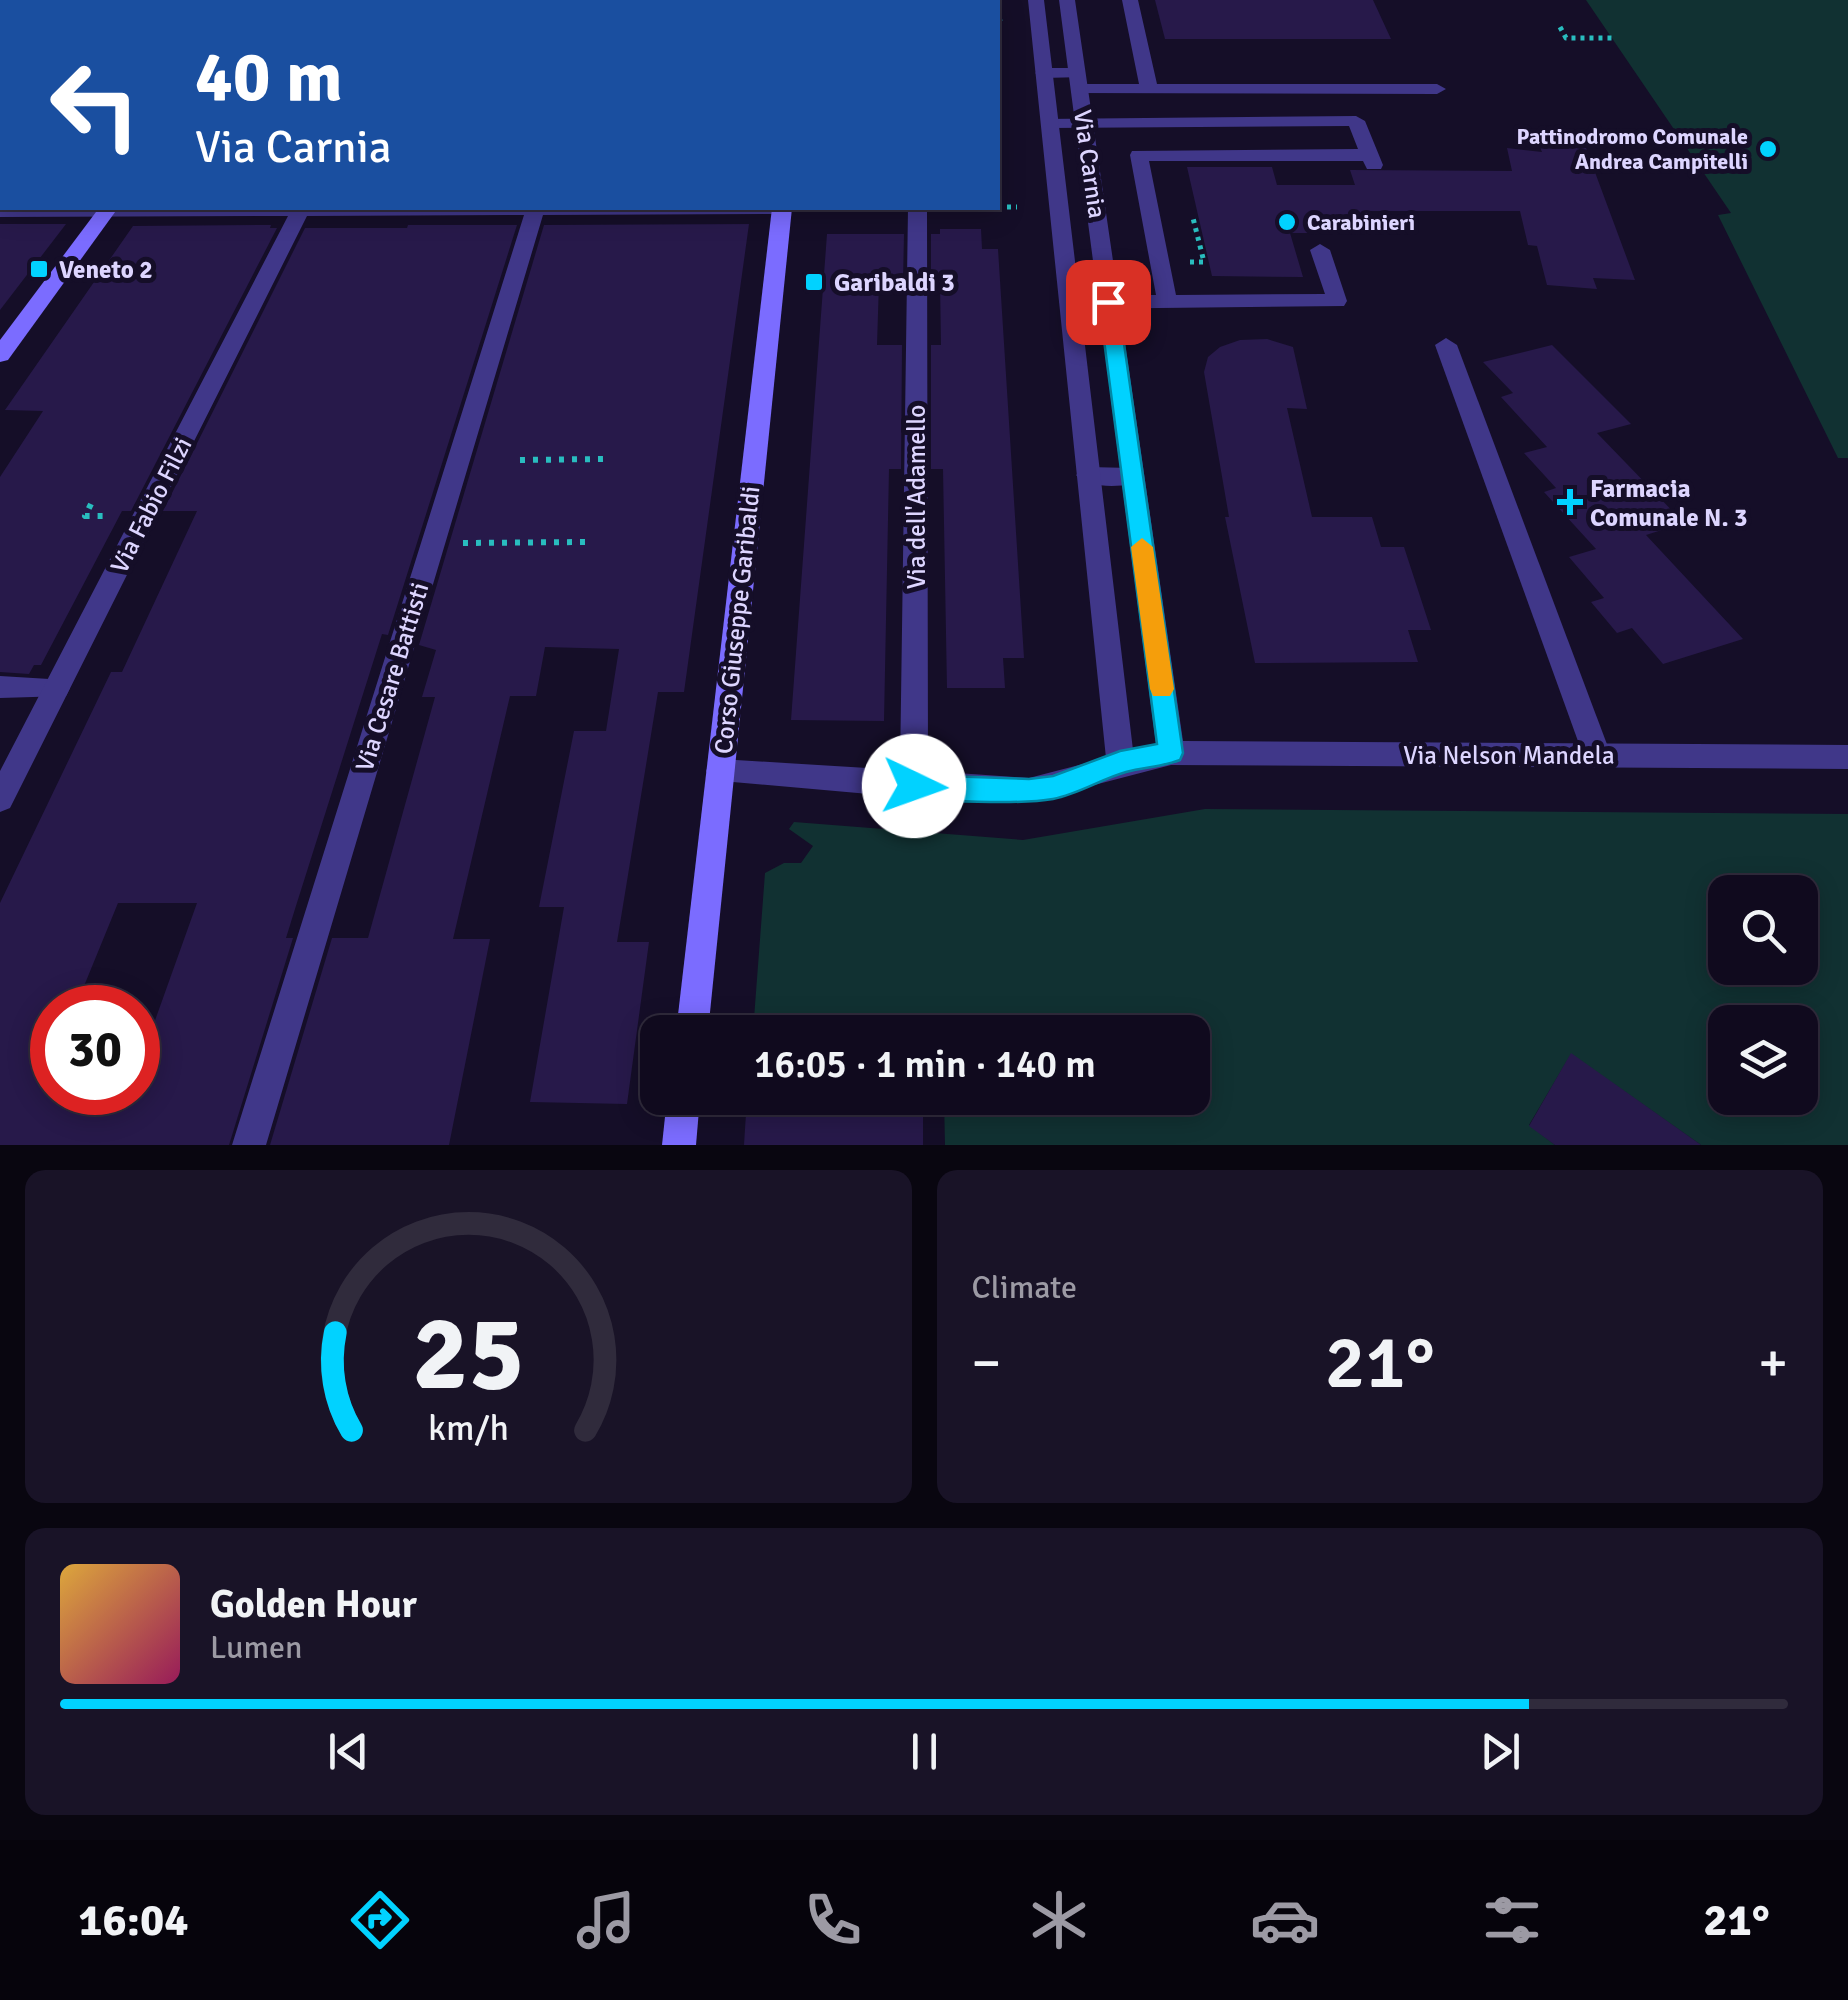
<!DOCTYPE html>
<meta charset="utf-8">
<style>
body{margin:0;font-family:Signika,sans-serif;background:#191327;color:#f1f3f6;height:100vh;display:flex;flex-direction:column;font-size:38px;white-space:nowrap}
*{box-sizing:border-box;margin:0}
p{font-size:32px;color:#9c9aa4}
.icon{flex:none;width:55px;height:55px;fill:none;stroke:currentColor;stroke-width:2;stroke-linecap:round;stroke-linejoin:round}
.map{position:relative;height:1145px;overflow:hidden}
.details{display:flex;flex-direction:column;gap:25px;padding:25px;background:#090610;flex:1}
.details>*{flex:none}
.guide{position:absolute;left:0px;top:0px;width:1000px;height:210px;box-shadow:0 5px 25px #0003,0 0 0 2px #302b3c;background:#1a4fa0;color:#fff;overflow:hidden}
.controls{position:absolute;left:1708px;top:875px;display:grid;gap:20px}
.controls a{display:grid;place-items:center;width:110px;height:110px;border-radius:20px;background:#100a1e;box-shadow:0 5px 25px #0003,0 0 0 2px #302b3c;font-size:50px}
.speed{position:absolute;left:30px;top:985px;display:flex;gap:20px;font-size:50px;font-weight:700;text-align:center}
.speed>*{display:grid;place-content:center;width:130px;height:130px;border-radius:50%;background:#100a1e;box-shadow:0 5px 25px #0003,0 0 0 2px #302b3c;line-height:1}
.speed .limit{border:15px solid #d22;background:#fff;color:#111}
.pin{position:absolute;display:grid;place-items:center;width:85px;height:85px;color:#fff;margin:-42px;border-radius:20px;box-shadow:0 5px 15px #0006}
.me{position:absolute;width:110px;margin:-55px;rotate:93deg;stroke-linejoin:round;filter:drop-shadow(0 0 8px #0008)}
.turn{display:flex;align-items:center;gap:35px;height:210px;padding:0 30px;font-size:45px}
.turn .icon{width:130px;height:130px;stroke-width:2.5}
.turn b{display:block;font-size:70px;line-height:85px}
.big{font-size:75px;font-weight:600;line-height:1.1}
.details .tile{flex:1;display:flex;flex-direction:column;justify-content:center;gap:15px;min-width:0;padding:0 35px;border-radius:20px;background:#191327}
.details .dial{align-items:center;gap:0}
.dial svg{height:260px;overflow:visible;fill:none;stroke:#302b3c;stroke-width:7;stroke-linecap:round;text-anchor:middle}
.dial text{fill:#f1f3f6;stroke:none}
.song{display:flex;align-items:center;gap:30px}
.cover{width:120px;height:120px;border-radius:15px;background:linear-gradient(135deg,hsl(40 70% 55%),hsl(330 70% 35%))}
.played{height:10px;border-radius:5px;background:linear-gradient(90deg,#01d2ff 85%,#302b3c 85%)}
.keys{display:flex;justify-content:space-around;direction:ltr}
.heat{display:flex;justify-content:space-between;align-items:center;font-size:55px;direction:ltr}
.details .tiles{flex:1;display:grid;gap:25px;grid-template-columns:1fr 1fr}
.tile:last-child{grid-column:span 2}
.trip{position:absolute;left:640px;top:1015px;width:570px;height:100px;border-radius:20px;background:#100a1e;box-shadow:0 5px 25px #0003,0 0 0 2px #302b3c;font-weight:600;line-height:100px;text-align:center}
.tab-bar{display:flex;height:160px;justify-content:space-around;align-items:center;background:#06040c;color:#9c9aa4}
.tab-bar .icon{width:70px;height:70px}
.tab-bar .on{color:#01d2ff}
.tab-bar b{font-size:45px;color:#f1f3f6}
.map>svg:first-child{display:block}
</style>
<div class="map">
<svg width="1848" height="1145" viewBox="0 0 1848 1145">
<rect width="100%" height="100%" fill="#150e28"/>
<g fill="#113132" fill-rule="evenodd">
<path d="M1586,0H1848V458H1838L1718,215L1731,213Z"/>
<path d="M1205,809L1848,814V1145H1701L1571,1054L1529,1125L1555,1145H945L944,1098H1192V1032H753L765,873L784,863H801L813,846L789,829L794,822L1023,840ZM1725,892H1800V968H1725ZM1725,1022H1800V1098H1725Z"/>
</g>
<g fill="#27194a" fill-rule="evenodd">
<path d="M1155,0H1373L1391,39H1165Z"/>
<path d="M1539,145L1586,148L1635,280L1593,278L1597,289L1547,285L1537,246L1528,245L1520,211H1370L1379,233H1290L1303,277L1212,276L1187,167H1272L1277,185H1355L1350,170L1512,171L1507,148L1542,152Z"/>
<path d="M0,224H66L0,310Z"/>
<path d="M749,224L684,692H658L617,942H649L627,1104L530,1102L564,907H539L574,731H606L619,649L545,647L536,696H510L453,939H490L449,1145H270L332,938H368L435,697H422L436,650L419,645L544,225Z"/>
<path d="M271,225L270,228H277L131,511H122L41,665H34L29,674L0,672V477L43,411L5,410L133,226Z"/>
<path d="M408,225H517L388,635L382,634L295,909L286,938H293L229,1145H0V903L111,672H122L197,511H163L305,228H407ZM118,903H197L138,1068V1092H52V1008H75Z"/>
<path d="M940,229H981L982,249H998L1024,658H1003L1005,688H947L943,469H931V345H941L940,282H931V234H940Z"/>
<path d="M827,234H904L903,282H879L877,345H902L901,469H889L884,721L791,720Z"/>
<path d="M1267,339L1293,347L1307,409L1287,408L1312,517H1372L1381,547H1404L1431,630H1408L1418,662L1255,663L1225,517H1229L1204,372L1208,357L1220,347L1240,340Z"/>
<path d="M1552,345L1631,424L1597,433L1684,523L1646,535L1743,639L1663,664L1632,628L1617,633L1591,602L1604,598L1569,557L1596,549L1544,492L1556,488L1524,453L1547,447L1501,397L1513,393L1483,362Z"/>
<path d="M1571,1053L1701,1145H1555L1529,1126Z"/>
<path d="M747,1098H923V1145H744Z"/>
</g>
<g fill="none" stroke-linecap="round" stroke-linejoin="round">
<g stroke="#29bdbf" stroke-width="5" stroke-dasharray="4 5" stroke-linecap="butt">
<path d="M139,2L145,0"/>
<path d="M998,19L1003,18"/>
<path d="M1560,27L1566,38H1613"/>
<path d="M998,207H1017"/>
<path d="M1190,262H1204L1193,218"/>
</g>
<g stroke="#29bdbf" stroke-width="6" stroke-dasharray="5 8" stroke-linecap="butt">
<path d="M520,460L603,459"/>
<path d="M91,504L85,516H110"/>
<path d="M463,543L586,542"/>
</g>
<g fill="#403789" fill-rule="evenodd">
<path d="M1122,0H1138L1157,84H1437L1446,89L1437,94L1073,93V85L1079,84H1139Z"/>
<path d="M1077,68L1083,69V77L1044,78L1035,73L1044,68Z"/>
<path d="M1356,116L1365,121L1383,165L1381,169H1367L1363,161H1149L1176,295L1325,294L1310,250L1320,244L1330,250L1347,301L1344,306L1069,309L1059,302L1069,295H1156L1130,155L1132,151L1358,149L1349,126L1050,128L1044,127V119Z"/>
<path d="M1446,338L1457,345L1611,755L1607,763L1597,767L1587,763L1583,755L1435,345Z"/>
<path d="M1088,467L1132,468L1144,476C1133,490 1087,489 1076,475Z"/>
<path d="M0,676L66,680L70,688L66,696L0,698Z"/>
</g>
<g fill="#403789" fill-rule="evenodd">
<rect x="911" y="0" width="16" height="2"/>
<path d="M1028,0H1044L1133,750L1156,744L1059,0H1075L1183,741L1848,745V769L1171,765L1029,802L914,798L710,780L706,771L710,762L720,759L900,770L908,208H927L928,771L1029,778L1106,758Z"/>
<path d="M0,205L792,208L782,214L543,215L266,1145H232L524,215L307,216L10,808L0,812V771L288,216L0,217Z"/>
</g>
<g fill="#7b6cff" fill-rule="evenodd">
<rect x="797" y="0" width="16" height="2"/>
<path d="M99,208H118L8,360L0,362V340Z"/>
<path d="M772,208H792L708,1032H676Z"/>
<path d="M667,1098H700L696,1145H662Z"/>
</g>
</g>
<path fill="#01d2ff" stroke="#0188a6" stroke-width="2.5" d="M1108,296L1118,302L1183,753L1180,760C1162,767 1144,767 1126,772C1101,779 1079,794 1053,799C1024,804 931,803 905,794L901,786L905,778L914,775L1029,779L1053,776L1120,751L1157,744L1099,302Z"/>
<path fill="#f59e0b" d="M1142,538L1153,547L1174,689L1170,696H1153L1150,689L1131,547Z"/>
<g fill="#01d2ff" stroke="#150e28" stroke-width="4">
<circle cx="1768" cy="149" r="10"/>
<circle cx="1287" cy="222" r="10"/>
<rect x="29" y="259" width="20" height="20" rx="5"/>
<rect x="804" y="272" width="20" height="20" rx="5"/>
<path d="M1565 487h10v10h10v10h-10v10h-10v-10h-10v-10h10z"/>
</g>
<g text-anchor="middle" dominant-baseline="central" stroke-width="10" stroke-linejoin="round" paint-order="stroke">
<g font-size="22" font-weight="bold" fill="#ddd5ff" stroke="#150e28" text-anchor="end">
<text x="1748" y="136">Pattinodromo Comunale<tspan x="1748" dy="25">Andrea Campitelli</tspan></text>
<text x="1307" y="222" text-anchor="start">Carabinieri</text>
</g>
<g font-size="25" fill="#ddd5ff" stroke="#150e28">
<text transform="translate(1090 164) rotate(82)">Via Carnia</text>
<text transform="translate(916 497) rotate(-90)">Via dell'Adamello</text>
<text transform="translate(151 505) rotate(-63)">Via Fabio Filzi</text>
<text transform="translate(737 620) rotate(-84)">Corso Giuseppe Garibaldi</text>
<text transform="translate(392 677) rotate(-73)">Via Cesare Battisti</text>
<text x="1509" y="755">Via Nelson Mandela</text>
</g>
<g font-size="25" font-weight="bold" fill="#ddd5ff" stroke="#150e28" text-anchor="start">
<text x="59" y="269">Veneto 2</text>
<text x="834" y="282">Garibaldi 3</text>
<text x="1590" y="488">Farmacia<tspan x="1590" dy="29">Comunale N. 3</tspan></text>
</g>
</g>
</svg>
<div class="controls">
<a><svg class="icon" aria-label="search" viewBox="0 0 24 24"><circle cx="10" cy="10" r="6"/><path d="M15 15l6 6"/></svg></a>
<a><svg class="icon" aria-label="layers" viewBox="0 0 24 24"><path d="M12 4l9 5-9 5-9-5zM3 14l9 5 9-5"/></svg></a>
</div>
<div class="speed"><div class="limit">30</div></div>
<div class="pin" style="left:1108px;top:302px;background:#d93025"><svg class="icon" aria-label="arrive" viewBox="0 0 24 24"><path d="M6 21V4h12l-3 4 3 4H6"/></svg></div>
<svg class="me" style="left:914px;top:786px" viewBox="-20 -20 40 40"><circle r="19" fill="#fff"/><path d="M0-13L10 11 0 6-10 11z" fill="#01d2ff"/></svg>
<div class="trip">16:05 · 1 min · 140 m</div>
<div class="guide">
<div class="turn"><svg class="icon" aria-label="left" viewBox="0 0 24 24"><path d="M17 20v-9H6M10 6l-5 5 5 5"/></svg><div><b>40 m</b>Via Carnia</div></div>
</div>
</div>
<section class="details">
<div class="tiles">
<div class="tile dial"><svg viewBox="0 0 100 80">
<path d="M14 69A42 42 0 1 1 86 69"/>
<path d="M14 69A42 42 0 0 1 9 39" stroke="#01d2ff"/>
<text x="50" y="56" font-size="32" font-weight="700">25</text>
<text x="50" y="72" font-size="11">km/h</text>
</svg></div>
<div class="tile"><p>Climate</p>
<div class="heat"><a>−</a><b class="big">21°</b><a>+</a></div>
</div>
<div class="tile">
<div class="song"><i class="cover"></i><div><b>Golden Hour</b><p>Lumen</p></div></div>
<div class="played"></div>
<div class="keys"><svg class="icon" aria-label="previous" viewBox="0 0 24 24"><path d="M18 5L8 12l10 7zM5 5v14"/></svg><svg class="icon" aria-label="pause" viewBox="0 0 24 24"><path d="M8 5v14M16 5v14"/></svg><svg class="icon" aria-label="next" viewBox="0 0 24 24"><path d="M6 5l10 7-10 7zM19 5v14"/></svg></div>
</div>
</div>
</section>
<nav class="tab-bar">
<b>16:04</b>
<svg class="icon on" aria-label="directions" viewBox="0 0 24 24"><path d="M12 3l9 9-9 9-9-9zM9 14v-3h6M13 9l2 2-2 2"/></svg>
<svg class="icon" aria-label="music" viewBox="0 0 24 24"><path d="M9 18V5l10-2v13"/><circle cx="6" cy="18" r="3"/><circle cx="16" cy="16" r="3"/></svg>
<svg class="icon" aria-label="phone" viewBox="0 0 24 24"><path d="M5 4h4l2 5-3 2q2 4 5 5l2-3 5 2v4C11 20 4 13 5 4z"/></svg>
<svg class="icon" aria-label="climate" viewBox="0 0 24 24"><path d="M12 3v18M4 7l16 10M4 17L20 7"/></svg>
<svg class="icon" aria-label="car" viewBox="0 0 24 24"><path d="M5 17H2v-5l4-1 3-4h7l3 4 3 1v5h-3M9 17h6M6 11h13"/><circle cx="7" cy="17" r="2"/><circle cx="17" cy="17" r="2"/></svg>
<svg class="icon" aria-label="filters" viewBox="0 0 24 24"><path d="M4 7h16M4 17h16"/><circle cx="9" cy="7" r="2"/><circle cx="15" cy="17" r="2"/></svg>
<b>21°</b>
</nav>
